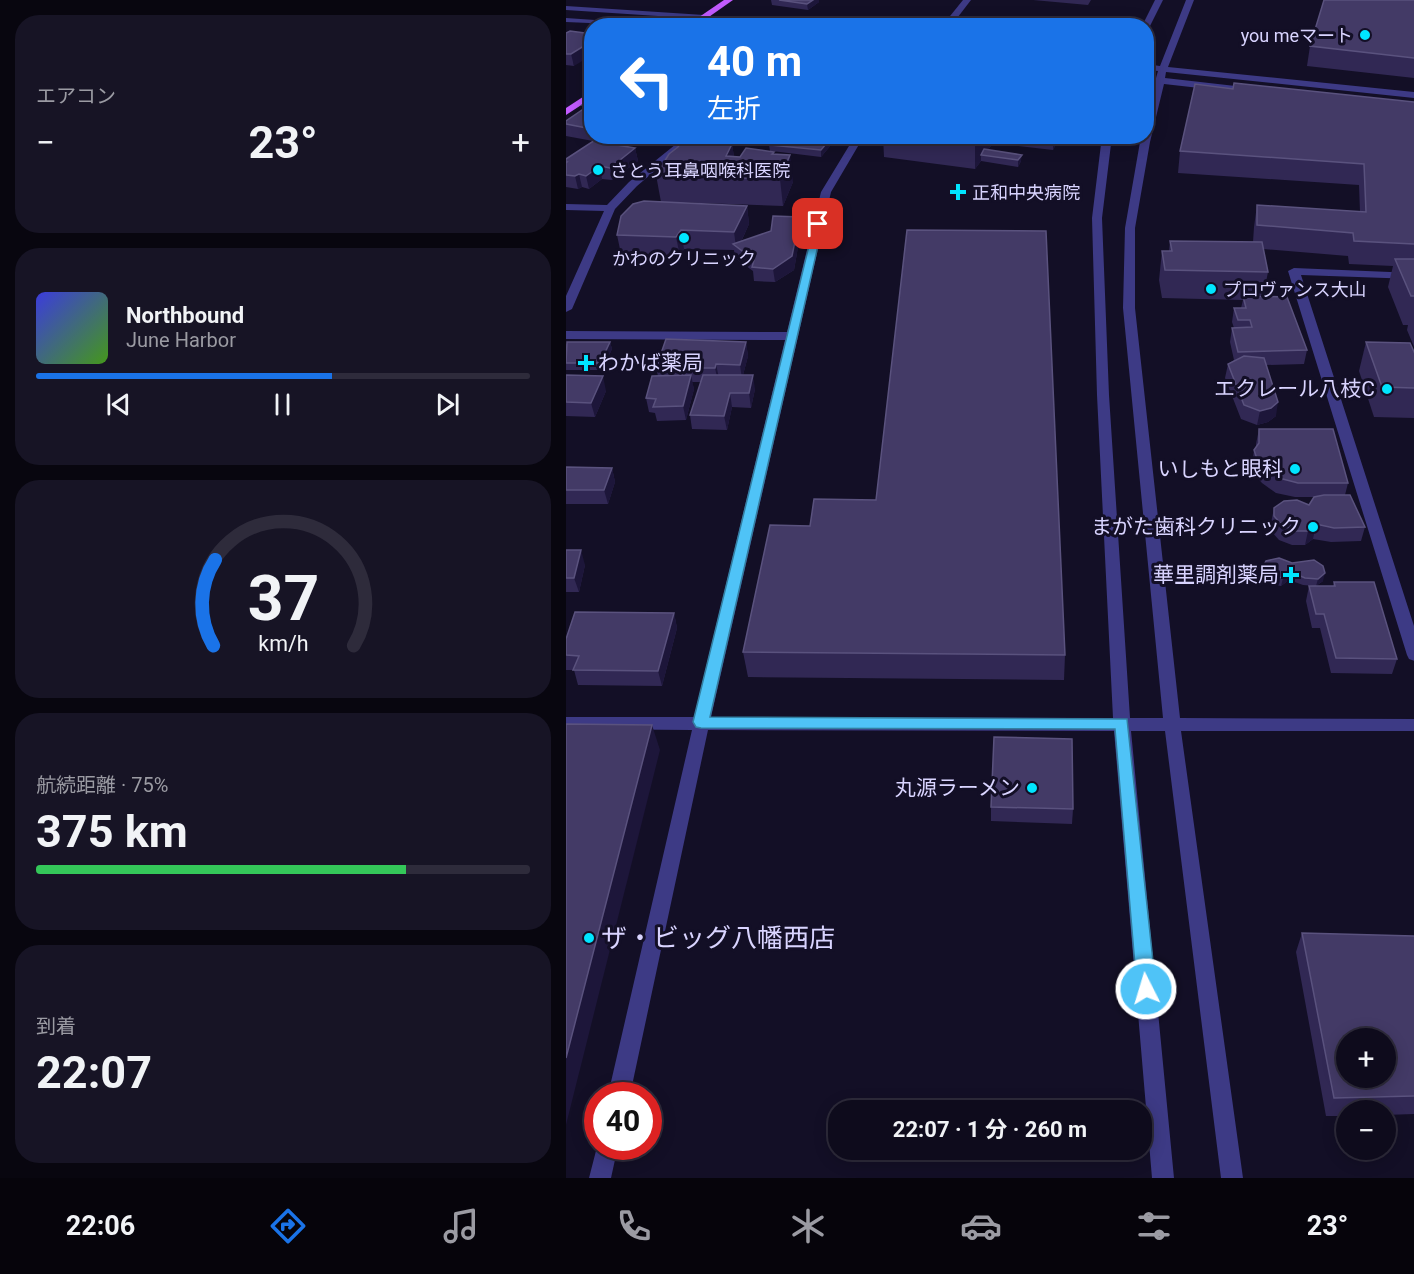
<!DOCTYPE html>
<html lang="ja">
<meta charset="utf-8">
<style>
body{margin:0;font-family:Roboto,"Noto Sans JP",sans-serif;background:#171425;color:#f1f3f6;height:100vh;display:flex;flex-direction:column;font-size:22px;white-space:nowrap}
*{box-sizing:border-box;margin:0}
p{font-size:20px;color:#9b9ba3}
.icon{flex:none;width:33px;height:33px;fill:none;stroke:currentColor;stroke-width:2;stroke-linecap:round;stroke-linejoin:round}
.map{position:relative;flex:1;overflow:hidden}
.details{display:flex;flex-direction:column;gap:15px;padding:15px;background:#08060f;width:566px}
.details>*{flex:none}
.hud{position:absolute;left:18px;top:18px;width:570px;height:126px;border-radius:24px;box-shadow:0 3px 15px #0003,0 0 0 2px #2e2b3b;background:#1a73e8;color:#fff;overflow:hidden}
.buttons{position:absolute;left:770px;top:1028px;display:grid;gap:12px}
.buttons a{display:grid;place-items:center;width:60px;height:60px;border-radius:50%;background:#0e0b1c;box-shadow:0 3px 15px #0003,0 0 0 2px #2e2b3b;font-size:30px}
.speed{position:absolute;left:18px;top:1082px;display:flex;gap:12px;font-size:30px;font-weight:700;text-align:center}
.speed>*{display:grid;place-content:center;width:78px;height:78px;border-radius:50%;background:#0e0b1c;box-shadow:0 3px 15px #0003,0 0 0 2px #2e2b3b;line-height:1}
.speed .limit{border:9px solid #d22;background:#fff;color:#111}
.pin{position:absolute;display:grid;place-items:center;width:51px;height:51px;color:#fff;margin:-26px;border-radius:12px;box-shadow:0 3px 9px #0006}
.me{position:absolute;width:66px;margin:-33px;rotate:355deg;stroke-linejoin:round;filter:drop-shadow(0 0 4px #0008)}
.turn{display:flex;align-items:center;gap:21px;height:126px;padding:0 24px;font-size:27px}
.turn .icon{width:78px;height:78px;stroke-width:2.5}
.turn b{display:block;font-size:42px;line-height:51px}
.big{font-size:45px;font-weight:700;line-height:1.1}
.details .tile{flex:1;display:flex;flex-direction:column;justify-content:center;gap:9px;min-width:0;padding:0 21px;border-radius:24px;background:#171425}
.details .dial{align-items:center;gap:0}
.dial svg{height:156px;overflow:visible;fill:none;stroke:#2e2b3b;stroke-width:7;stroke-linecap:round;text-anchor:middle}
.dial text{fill:#f1f3f6;stroke:none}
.song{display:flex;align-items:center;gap:18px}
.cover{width:72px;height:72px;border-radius:9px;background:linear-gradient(135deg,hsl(240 70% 55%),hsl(100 70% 35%))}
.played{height:6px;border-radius:3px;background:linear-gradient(90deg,#1a73e8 60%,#2e2b3b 60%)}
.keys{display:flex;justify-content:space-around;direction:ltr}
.heat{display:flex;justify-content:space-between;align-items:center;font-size:33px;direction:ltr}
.charge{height:9px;border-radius:4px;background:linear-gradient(90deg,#34c759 75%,#2e2b3b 0)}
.trip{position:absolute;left:262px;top:1100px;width:324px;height:60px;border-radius:24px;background:#0e0b1c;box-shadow:0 3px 15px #0003,0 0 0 2px #2e2b3b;font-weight:700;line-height:60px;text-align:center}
.tab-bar{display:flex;height:96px;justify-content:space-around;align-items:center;background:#06040b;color:#9b9ba3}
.tab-bar .icon{width:42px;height:42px}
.tab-bar .on{color:#1a73e8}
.tab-bar b{font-size:27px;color:#f1f3f6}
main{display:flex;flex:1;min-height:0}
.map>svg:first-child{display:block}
</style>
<main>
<section class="details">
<div class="tile"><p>エアコン</p>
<div class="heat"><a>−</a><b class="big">23°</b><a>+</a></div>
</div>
<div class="tile">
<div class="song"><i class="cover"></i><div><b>Northbound</b><p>June Harbor</p></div></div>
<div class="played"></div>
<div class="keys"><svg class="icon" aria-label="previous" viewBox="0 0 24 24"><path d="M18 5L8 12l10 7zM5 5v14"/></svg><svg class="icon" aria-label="pause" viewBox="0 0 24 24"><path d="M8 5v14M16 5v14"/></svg><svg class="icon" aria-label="next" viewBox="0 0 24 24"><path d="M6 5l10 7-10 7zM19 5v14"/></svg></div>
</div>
<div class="tile dial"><svg viewBox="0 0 100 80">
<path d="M14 69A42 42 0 1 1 86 69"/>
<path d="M14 69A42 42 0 0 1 15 25" stroke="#1a73e8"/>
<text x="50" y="56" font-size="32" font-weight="700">37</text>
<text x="50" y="72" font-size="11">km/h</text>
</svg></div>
<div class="tile"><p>航続距離 · 75%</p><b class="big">375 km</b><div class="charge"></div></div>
<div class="tile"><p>到着</p><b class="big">22:07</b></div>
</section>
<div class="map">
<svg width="849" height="1178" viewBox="0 0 849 1178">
<rect width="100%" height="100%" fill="#130f26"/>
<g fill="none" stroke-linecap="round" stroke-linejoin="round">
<g fill="#3d3a85" fill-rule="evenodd">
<path d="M397,0H405L385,26H376Z"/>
<path d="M589,0H597L584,26L580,28V26H576Z"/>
<path d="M620,0H628L602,67L849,92V98L600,72L599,78L687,88L691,91L687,94L598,84L584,142L569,228V308L614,718L849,719V731H615L677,1178H655L599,731H565L608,1178H586L548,731L142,730L64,1095H42L126,730L0,729V717H128L219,340L0,339V331L221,332L255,192L289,136H298L265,192L145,717L547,718L531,395L526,218L536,136H546L536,218L543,395L564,718H597L557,308L559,228L574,142L576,136H580V117L589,83L580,82V76L590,78L592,71L580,70V64L594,66Z"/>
<path d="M0,6L138,15L216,26H188L138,19L0,10Z"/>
<path d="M0,18L87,24L91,26L0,22Z"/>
<path d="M120,136H130L71,186L49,209L6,309L0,312V296L38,211L0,210V204L41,205L63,182Z"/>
<path d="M728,268L849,273V279L735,275L849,629V661L843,659L841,655L722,271Z"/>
<path d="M32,1143V1146H52L45,1178H23Z"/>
</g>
<g fill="#c25bff" fill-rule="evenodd">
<path d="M158,0H167L130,26H120Z"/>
<path d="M26,91V98L0,115V108Z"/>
</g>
</g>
<g fill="#312854">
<path d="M205,0H253V2L242,10L206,5Z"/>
<path d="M467,0H525L522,5Z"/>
<path d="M849,0V78L741,66L744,46Z"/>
<path d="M4,31L8,66L0,65V33Z"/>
<path d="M667,89L849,102V349L841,330L842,325H837L822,287L827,266L783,264L782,256L697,249L702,272L697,297L741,350L738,364L700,365L710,416L702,422L691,425L675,419L659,378L662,364L668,360L664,342L666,328H668L666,322L668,308H675L677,300L596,298L593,280L596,251H603L604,241L687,242L688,227L691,205L794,212L793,185L612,173L614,151Z"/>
<path d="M26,98V136H89L61,147L69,148L72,161L46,180L36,179L23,189L16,187L12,189L0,187V159L27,141L0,136V121L17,110L16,105Z"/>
<path d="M317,136H494L487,150L427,143L422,150L455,161L452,167L415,161L409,169L318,157Z"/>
<path d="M265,138V145L255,157L206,151L208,152V154L227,182L217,206L106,202L181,206L183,224L175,242L235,230L228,270L209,282L188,281L187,271L169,258L168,250L118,249L114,256L55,254L51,235L95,202L90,175L166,144L168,157H174L204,151L203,145Z"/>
<path d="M44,342L46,349L36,370H0V344Z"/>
<path d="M180,342L182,356L177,375L189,389L185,408L166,407L161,430L126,429L124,415L135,382H126L128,389L120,420L91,421L89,413L83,412L80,398L92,376L90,368Z"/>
<path d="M800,342L849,354V418L808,417L793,371Z"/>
<path d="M0,375L40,391L29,417L0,416Z"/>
<path d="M693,429L782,483L779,495L799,527L795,541L765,542L747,539L739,545H726L713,540L705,531V523L708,508L743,505L748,497H729L710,493L696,483L688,474L686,465L688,450L690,448V444Z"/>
<path d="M0,467L46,468L49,482L42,504H0Z"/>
<path d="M0,550L19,565L13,592H0Z"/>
<path d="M700,561L757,581L750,586H767L768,582L831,659L826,674L765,673L754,628H746L740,601L743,586H748L737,585L723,580L715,586L704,584L694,576L696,569Z"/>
<path d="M108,613L111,628L96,686L12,685L8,670H0V639Z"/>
<path d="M177,652L499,655L498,680L182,677Z"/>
<path d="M425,807L507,809L506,824L425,821Z"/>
<path d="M736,933L849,936V1114L819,1115V1110H780V1116H760L730,952Z"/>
</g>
<g fill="#1d163a">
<path d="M247,0H253V2L242,10L241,4Z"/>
<path d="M26,41V55L8,66L5,54Z"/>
<path d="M58,136H89L60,147Z"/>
<path d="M413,136H427V143L418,155H415V161L409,169V143Z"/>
<path d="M487,136H494L487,150Z"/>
<path d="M265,138V145L255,157V150Z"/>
<path d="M166,144L170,170L160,156Z"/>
<path d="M69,148L72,161L46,180L44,168Z"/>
<path d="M224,155L227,182L217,206L214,179Z"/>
<path d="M456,155L455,161L452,167V160Z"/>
<path d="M34,166L36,179L23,189L20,176Z"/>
<path d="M13,174L16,187L12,189L9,176Z"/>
<path d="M181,206L183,224L172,248L170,247L168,232Z"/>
<path d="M234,217L235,230L228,270L209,282L207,269Z"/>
<path d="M115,230L118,249L114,256L110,237Z"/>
<path d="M44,342L46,349L36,370L34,363Z"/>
<path d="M180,342L182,356L176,379L174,365Z"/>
<path d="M150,364L153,378L152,382L149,368Z"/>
<path d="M125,375L128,389L120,420L117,406Z"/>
<path d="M187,375L189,389L185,408L183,393Z"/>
<path d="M37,376L40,391L29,417L25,403Z"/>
<path d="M164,393L166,407L161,430L158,416Z"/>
<path d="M712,402L710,416L702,422L691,425L694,411Z"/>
<path d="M46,468L49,482L42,504L38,490Z"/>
<path d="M750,524L747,539L739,545L742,531Z"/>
<path d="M15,550L19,565L13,592L8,578Z"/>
<path d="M725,572L723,580L715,586L717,578Z"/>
<path d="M759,573L757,581L750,586L752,579Z"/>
<path d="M108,613L111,628L96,686L92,671Z"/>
<path d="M86,725L94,750L0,1125V1058Z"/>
</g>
<g fill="#433a66" stroke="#5a527e" stroke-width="1.5" fill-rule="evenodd">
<path d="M213,0H247L241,4Z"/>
<path d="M758,0H849V58L744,46Z"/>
<path d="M4,31L26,34V41L5,54H0V33Z"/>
<path d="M668,83L849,102V244L788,241L787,233L691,225V205L800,212L798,164L614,151L629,84L667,89Z"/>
<path d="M26,98V106L16,105Z"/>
<path d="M16,110L26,111V129L0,124V121Z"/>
<path d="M210,136H235L265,138L255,150L203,145Z"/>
<path d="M359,136H413L409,143Z"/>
<path d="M32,138L56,142L51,145L69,148L44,168L34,166L20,176L13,174L9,176L0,175V163L1,162H0V159Z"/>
<path d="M117,140H149L166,144L160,156L174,157L180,148L208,152L206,154L224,155L214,179L90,175L103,154L112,147Z"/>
<path d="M418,149L456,155L452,160L415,155Z"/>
<path d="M78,201L181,206L168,232L115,230L110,237L51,235L55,216L67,204Z"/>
<path d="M207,216L234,217L226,256L207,269L186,267L188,260L167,244L205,231Z"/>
<path d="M341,230L480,231L499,655L177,652L204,525L244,526L248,499L310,500Z"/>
<path d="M604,241L696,242L702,272L599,270L596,251H606Z"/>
<path d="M829,259H849V296H845Z"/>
<path d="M677,296L721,297L741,350L672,352L666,328L686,327L684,320H672L668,308H680Z"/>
<path d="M100,339L180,342L174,365L150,364L149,368H90Z"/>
<path d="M1,342H44L34,363H0Z"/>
<path d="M800,342L844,343L849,354V388L816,387Z"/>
<path d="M678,356L698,358L712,402L705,408L694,411L678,405L662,364Z"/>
<path d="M0,375L37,376L25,403L0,402Z"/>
<path d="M125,375L117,406L87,407L90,399L80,398L86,376Z"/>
<path d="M137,375H187L183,393H164L158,416L124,415Z"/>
<path d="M693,429H767L782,483H732L713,478L699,469L691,459L688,450L693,443Z"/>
<path d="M0,467L46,468L38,490H0Z"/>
<path d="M758,495H784L799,527L768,528L750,524L742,531H729L716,525L708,516V508L718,501L731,500L743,505L748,497Z"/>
<path d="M0,550H15L8,578H0Z"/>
<path d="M713,558L726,563L748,560L757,566L759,573L752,579L739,578L725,572L717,578L706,576L696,569L700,561Z"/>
<path d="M768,582H808L831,659L770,658L758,614H750L743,586H769Z"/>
<path d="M9,612L108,613L92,671L7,670L13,656L0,655V639Z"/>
<path d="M0,724L86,725L0,1058Z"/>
<path d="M428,737L506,739L507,809L425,807Z"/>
<path d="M736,933L849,936V1096L768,1098ZM780,1038H819V1077H780Z"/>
</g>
<path fill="#4fc3f7" stroke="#337fa1" stroke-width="1.5" d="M249,221L257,224L144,717L561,719L590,989L587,995L580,998L574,995L571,989L549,729L135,728L130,727L127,722Z"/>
<g fill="#00e5ff" stroke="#130f26" stroke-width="2">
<circle cx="799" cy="35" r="6"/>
<circle cx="32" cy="170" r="6"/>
<path d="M389 183h6v6h6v6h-6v6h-6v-6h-6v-6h6z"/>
<circle cx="118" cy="238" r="6"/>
<circle cx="645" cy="289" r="6"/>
<path d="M17 354h6v6h6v6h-6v6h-6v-6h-6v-6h6z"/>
<circle cx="821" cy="389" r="6"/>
<circle cx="729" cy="469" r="6"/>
<circle cx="747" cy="527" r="6"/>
<path d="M722 566h6v6h6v6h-6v6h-6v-6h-6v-6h6z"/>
<circle cx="466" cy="788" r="6"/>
<circle cx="23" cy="938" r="6"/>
</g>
<g text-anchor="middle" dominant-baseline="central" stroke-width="6" stroke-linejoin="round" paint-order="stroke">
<g font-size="18" fill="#d9d4ff" stroke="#130f26" text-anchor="start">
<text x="787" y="35" text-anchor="end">you meマート</text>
<text x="44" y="170">さとう耳鼻咽喉科医院</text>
<text x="406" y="192">正和中央病院</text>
<text x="118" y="258" text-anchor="middle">かわのクリニック</text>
<text x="657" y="289">プロヴァンス大山</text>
</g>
<g font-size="21" fill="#d9d4ff" stroke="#130f26" text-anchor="end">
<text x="32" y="363" text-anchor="start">わかば薬局</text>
<text x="809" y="389">エクレール八枝C</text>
<text x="717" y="469">いしもと眼科</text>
<text x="735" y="527">まがた歯科クリニック</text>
<text x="713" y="575">華里調剤薬局</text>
<text x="454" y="788">丸源ラーメン</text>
</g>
<g font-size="26" fill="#d9d4ff" stroke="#130f26" text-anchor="start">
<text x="35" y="938">ザ・ビッグ八幡西店</text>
</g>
</g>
</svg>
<div class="buttons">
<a>+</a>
<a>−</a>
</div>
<div class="speed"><div class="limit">40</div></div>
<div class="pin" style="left:252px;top:224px;background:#d93025"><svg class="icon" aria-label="arrive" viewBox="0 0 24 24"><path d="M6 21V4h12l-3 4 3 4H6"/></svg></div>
<svg class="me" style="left:580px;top:989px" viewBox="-20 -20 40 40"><circle r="17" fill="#4fc3f7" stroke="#fff" stroke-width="3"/><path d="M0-11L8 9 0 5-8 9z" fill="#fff"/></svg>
<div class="trip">22:07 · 1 分 · 260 m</div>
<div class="hud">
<div class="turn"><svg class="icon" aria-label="left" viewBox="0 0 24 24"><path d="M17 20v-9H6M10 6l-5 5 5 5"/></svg><div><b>40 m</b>左折</div></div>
</div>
</div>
</main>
<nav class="tab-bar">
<b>22:06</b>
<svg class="icon on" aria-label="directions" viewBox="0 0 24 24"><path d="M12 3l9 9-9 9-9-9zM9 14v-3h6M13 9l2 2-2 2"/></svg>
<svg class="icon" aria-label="music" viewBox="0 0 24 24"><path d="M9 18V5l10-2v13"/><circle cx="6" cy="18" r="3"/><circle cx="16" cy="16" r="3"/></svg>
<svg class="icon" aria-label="phone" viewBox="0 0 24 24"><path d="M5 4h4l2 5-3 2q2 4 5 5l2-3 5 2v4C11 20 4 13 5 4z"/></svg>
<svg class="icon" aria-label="climate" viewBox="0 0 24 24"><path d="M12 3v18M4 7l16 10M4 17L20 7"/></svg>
<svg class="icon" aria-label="car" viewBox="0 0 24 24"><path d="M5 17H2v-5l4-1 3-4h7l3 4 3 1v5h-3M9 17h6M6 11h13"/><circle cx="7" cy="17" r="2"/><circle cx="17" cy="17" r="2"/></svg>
<svg class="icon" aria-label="filters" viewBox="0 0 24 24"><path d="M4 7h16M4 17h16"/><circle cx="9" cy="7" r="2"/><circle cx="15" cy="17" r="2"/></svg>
<b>23°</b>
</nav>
